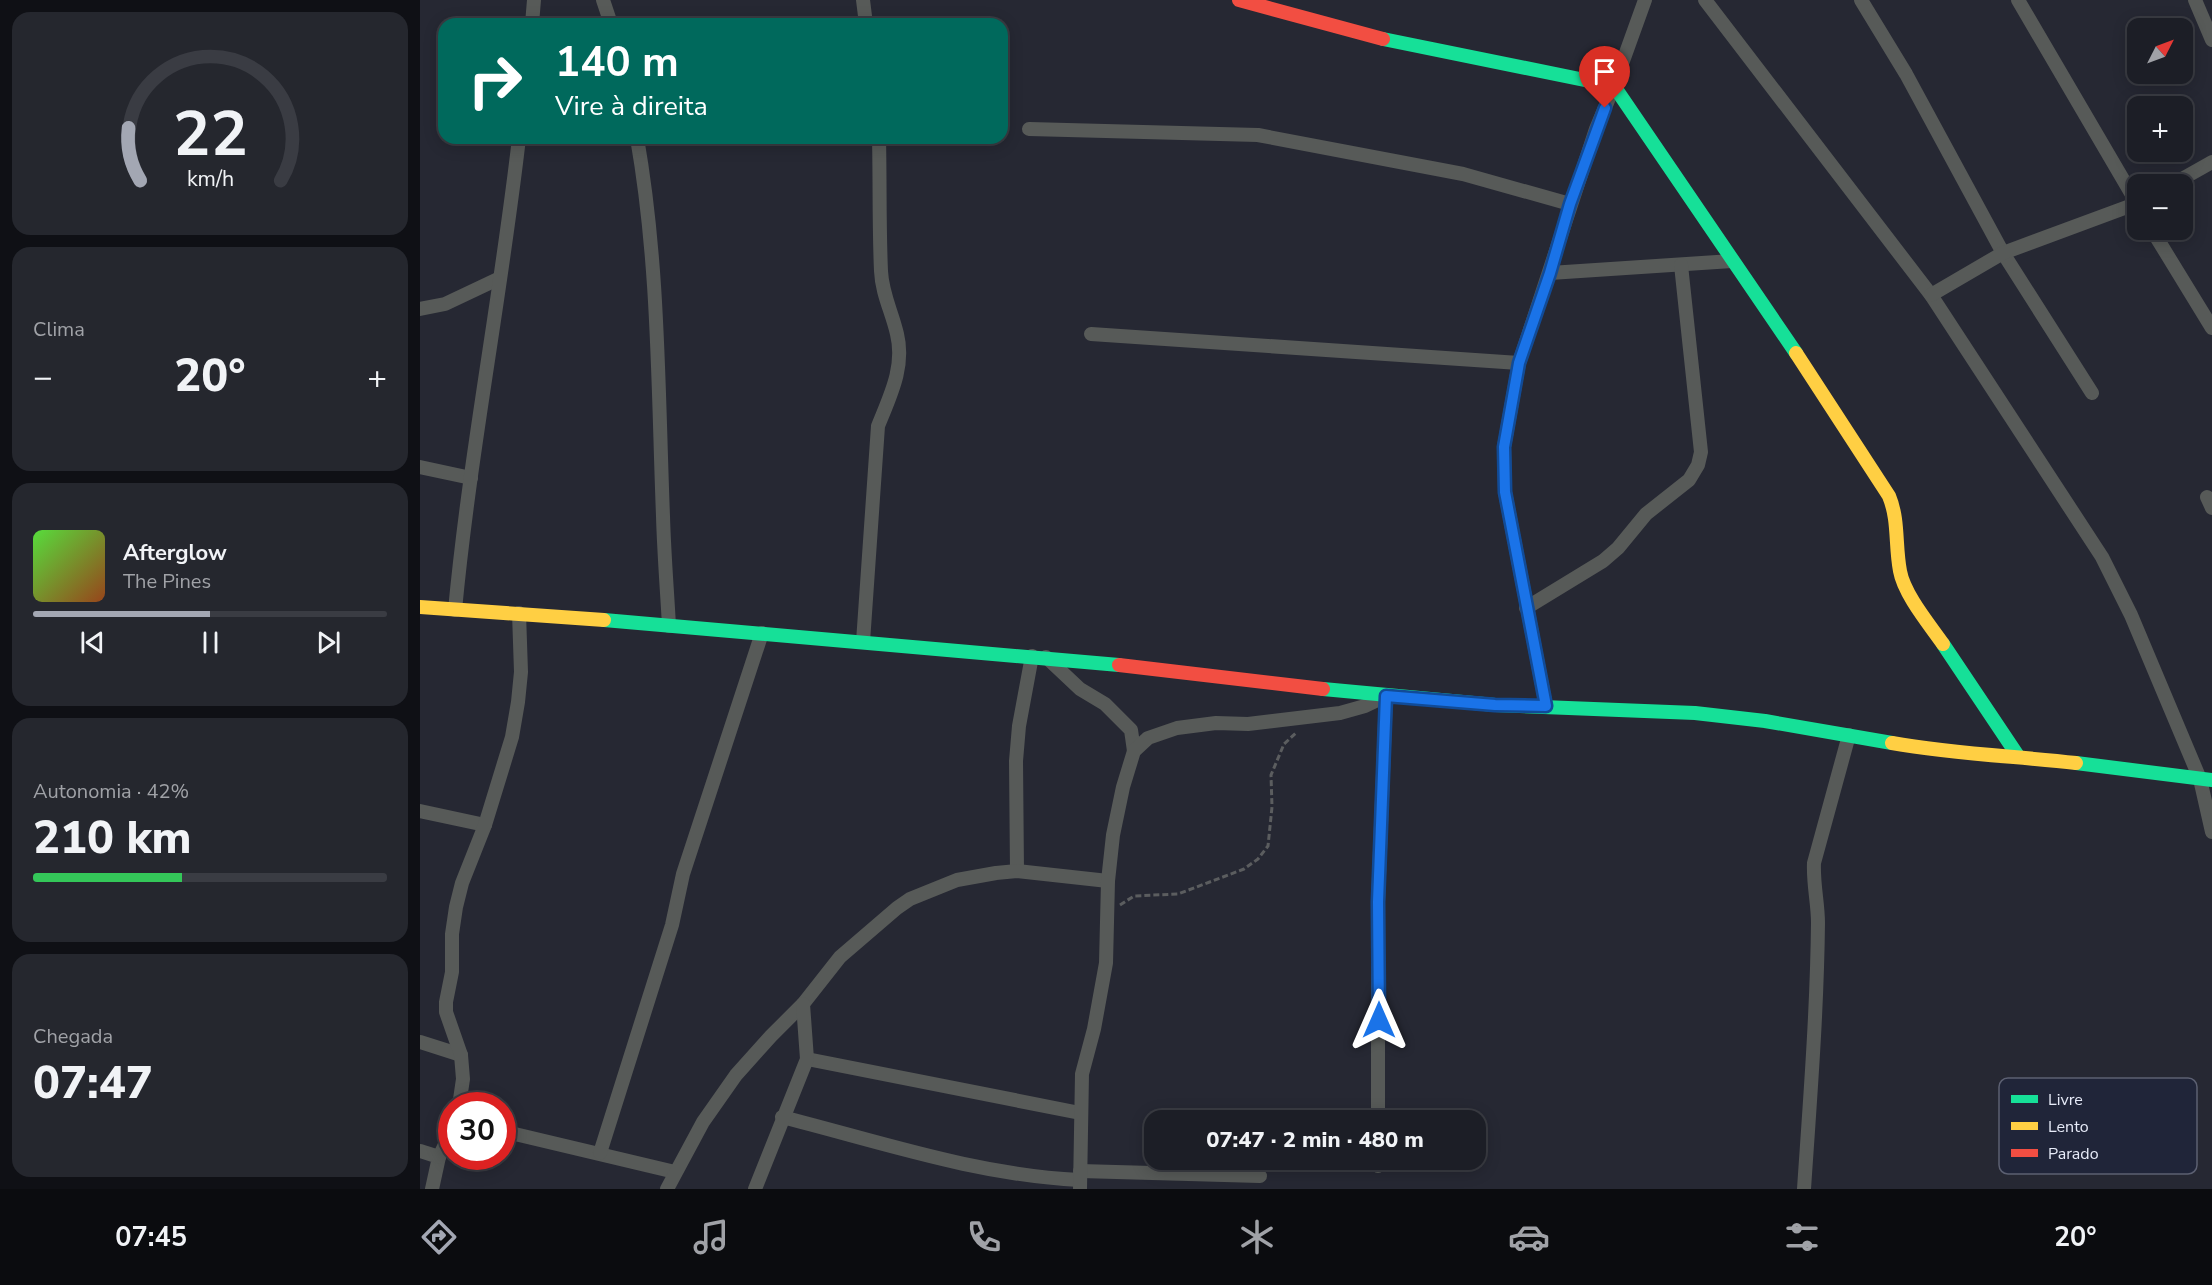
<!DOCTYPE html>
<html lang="pt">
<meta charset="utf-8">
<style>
body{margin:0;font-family:"Nunito Sans",sans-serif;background:#25272e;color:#f1f3f6;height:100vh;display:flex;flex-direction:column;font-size:22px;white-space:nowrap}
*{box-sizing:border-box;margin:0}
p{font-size:20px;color:#a0a2a7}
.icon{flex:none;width:33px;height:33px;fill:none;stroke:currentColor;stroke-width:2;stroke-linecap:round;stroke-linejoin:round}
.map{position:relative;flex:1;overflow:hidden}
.sheet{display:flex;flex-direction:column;gap:12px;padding:12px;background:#0f1015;width:420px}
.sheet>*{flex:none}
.guide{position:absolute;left:18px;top:18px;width:570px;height:126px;border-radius:18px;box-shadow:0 3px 15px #0003,0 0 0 2px #3a3c43;background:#00695c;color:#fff;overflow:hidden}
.needle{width:39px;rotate:48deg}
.tools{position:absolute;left:1707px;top:18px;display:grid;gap:12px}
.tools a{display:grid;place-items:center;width:66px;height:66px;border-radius:12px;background:#1c1e26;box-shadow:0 3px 15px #0003,0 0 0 2px #3a3c43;font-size:30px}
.speed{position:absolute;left:18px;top:1092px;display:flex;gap:12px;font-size:30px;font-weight:700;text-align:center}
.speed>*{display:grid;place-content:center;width:78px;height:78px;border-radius:50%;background:#1c1e26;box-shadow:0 3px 15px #0003,0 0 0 2px #3a3c43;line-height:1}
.speed .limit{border:9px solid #d22;background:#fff;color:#111}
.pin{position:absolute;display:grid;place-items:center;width:51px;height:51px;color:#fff;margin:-62px -26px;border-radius:50% 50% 50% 0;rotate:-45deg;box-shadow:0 0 6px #0007}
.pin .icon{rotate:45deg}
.me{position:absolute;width:66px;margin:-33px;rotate:0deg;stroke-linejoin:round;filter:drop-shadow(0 0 4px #0008)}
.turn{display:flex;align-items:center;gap:21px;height:126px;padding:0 18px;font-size:27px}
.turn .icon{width:78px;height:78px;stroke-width:2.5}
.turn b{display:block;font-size:42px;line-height:51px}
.big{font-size:45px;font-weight:800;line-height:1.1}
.sheet .tile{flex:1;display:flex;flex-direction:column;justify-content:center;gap:9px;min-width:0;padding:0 21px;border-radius:18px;background:#25272e}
.sheet .dial{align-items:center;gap:0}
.dial svg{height:156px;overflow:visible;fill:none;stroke:#3a3c43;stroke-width:7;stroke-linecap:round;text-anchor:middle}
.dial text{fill:#f1f3f6;stroke:none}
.song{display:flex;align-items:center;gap:18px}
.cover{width:72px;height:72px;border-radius:9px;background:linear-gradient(135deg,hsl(110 70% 55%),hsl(20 70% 35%))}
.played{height:6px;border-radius:3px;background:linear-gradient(90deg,#a3a7b3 50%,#3a3c43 50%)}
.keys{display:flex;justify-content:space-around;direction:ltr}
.heat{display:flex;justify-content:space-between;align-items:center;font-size:33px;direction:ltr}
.charge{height:9px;border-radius:4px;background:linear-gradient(90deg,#34c759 42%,#3a3c43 0)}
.trip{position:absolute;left:724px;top:1110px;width:342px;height:60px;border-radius:18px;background:#1c1e26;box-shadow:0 3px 15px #0003,0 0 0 2px #3a3c43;font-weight:800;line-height:60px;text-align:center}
.menu{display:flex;height:96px;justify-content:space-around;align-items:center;background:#0b0c0f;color:#a0a2a7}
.menu .icon{width:42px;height:42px}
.menu .selected{color:#a3a7b3}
.menu b{font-size:27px;color:#f1f3f6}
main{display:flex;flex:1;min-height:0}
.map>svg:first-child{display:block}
</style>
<main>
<section class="sheet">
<div class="tile dial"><svg viewBox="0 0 100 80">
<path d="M14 69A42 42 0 1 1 86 69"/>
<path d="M14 69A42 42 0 0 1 8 42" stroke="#a3a7b3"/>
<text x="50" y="56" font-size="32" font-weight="700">22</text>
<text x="50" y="72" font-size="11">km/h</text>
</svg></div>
<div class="tile"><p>Clima</p>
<div class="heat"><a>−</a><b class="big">20°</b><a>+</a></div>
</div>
<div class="tile">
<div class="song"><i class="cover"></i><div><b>Afterglow</b><p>The Pines</p></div></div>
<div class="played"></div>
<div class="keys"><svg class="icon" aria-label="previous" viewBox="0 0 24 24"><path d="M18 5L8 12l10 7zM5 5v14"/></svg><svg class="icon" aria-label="pause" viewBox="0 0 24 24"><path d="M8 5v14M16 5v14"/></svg><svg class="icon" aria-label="next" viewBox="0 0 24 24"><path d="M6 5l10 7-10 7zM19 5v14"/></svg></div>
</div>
<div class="tile"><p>Autonomia · 42%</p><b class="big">210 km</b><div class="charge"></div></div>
<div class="tile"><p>Chegada</p><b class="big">07:47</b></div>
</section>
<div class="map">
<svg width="1792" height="1189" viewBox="0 0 1792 1189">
<rect width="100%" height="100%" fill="#262833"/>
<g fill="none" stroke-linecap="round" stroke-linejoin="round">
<path stroke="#5b5d5f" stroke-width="3" stroke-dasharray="6 3" stroke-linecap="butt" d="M700,905L714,896L758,894L824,869L838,859L848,846L852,807L851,775L864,744L877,732"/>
<g stroke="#575a58" stroke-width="14">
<path d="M183,0L191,24"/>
<path d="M443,0L446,24"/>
<path d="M1285,0L1511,295L1682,557L1711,615L1780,779L1792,832"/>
<path d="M1441,0L1486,74L1583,253L1672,393"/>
<path d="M1598,0L1718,205"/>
<path d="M1775,0L1792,40"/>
<path d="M112,24L114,0"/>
<path d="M609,129L838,135L1043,174L1150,204"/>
<path d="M217,138C239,263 238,390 243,516C244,553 247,589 249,626"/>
<path d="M1753,184L1792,162"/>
<path d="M1732,230L1792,328"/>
<path d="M1130,273L1312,261"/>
<path d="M1511,295L1583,253L1718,203"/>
<path d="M0,309L25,304L80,278"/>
<path d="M671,334L1099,363"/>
<path d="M0,467L51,478"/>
<path d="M1787,497L1792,508"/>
<path d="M1106,608L1183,561L1198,548L1226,514L1269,480L1278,465L1281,452L1261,265"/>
<path d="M35,610C50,452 81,296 99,138"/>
<path d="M443,642L458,426C470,396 485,367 477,334C472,312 462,294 461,271C459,227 460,182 459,138"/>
<path d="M626,657L660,689L685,704L711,730L714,751"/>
<path d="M1126,706L1085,492L1084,447L1099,363L1176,129L1194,86L1225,0"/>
<path d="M0,811L65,825"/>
<path d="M597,871L596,761L599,726L612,656"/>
<path d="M0,1042L41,1055"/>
<path d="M387,1059L660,1113"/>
<path d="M39,1106L43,1079L41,1055L26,1012V1002L32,972V934L36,907L42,883L65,825L92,737L98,702L101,672L99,613"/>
<path d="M362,1117C461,1142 557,1175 659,1180"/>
<path d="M82,1131L255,1172"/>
<path d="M0,1151L19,1157L12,1189"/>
<path d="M180,1153L252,925L263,874L342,633"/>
<path d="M19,1157L32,1130"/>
<path d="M958,1166V1160"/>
<path d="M660,1171L840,1176"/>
<path d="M247,1189L283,1122L316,1075L351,1036L383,1004L420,957L477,908L490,899L537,880L576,873L597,871L688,881"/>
<path d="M335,1189L387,1059L383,1004"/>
<path d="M660,1189L662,1074L674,1029L686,963L688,881L693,835L703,787L714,751L728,738L757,728L796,723L828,724L920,713L945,706L966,696L958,902V1120"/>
<path d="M1384,1189C1390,1100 1397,1012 1398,923C1398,903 1393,884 1394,863L1429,735"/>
</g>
<g stroke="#16e098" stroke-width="14">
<path d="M963,39L1194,86L1376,353"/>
<path d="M184,620L699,665"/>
<path d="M1523,644L1598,756"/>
<path d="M903,689L1075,705L1275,713L1345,721L1472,743"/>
<path d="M1656,763L1792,780"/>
</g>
<g stroke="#ffcf43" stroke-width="14">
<path d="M1376,353L1469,496C1479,520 1475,545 1480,571C1484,594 1509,624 1523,644"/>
<path d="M0,607L184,620"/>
<path d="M1472,743C1533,754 1594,756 1656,763"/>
</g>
<g stroke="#f24e42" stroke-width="14">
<path d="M819,0L963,39"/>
<path d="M699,665L903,689"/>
</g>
</g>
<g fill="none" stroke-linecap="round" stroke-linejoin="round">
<g stroke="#114b97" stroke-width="15">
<path id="route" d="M959,1020L958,902L966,696L1075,705L1126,706L1085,492L1084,447L1099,363L1130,273L1150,204L1185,108"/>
</g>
<use href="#route" stroke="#1a73e8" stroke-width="10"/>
</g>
<rect x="1579" y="1078" width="198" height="96" rx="9" fill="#202539" stroke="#5c6072" stroke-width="1.5"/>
<rect x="1591" y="1095" width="27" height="8" fill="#16e098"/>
<rect x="1591" y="1122" width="27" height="8" fill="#ffcf43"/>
<rect x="1591" y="1149" width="27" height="8" fill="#f24e42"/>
<g font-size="16" fill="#e7ebf8">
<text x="1628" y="1105">Livre</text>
<text x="1628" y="1132">Lento</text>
<text x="1628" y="1159">Parado</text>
</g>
</svg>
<div class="tools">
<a><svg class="needle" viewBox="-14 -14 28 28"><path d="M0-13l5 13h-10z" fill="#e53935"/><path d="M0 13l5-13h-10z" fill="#a0a2a7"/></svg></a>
<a>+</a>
<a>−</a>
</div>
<div class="speed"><div class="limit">30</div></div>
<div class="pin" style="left:1185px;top:108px;background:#d93025"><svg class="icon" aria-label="arrive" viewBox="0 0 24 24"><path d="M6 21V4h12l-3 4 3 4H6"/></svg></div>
<svg class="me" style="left:959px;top:1020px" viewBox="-20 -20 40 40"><path d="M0-17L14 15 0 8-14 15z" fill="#1a73e8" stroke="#fff" stroke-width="4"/></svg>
<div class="trip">07:47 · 2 min · 480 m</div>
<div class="guide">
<div class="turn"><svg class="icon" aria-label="right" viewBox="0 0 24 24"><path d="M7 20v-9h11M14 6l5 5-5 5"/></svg><div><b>140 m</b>Vire à direita</div></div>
</div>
</div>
</main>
<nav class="menu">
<b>07:45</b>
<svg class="icon selected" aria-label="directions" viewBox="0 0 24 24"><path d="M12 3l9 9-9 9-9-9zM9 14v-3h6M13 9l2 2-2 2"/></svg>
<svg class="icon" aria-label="music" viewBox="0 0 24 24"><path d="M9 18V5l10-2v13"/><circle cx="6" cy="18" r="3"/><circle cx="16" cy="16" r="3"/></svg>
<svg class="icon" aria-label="phone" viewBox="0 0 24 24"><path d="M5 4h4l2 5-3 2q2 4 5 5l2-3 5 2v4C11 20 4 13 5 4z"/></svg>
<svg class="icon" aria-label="climate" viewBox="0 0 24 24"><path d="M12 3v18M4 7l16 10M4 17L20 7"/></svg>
<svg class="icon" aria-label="car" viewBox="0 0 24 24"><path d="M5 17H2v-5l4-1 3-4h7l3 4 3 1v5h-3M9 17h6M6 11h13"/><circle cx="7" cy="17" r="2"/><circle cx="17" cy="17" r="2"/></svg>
<svg class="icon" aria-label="filters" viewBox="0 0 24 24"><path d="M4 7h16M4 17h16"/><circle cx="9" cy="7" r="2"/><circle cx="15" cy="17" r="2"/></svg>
<b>20°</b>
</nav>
